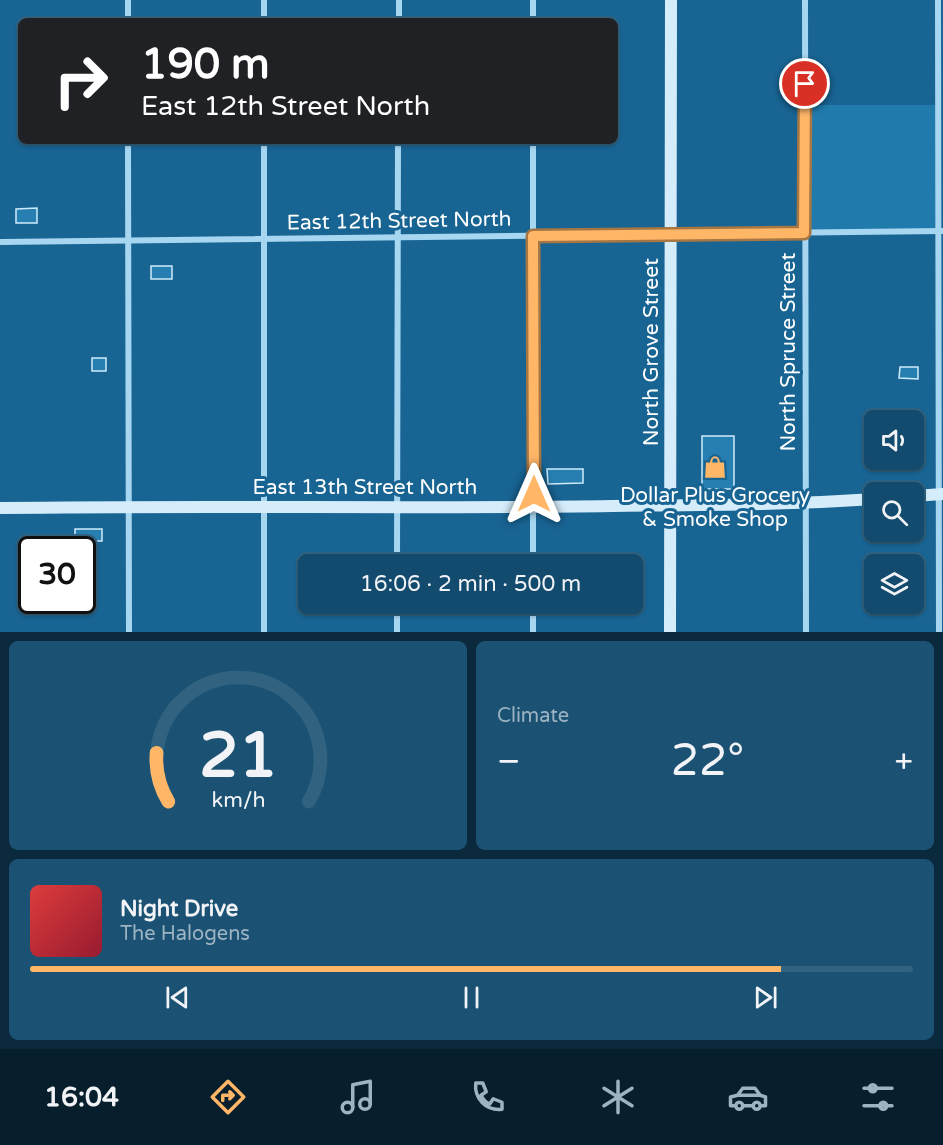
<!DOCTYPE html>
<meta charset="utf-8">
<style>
body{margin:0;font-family:"Varela Round",sans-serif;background:#1b5273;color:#f1f3f6;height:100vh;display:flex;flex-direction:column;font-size:22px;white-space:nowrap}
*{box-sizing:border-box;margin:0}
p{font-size:20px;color:#9cb3c2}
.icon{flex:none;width:33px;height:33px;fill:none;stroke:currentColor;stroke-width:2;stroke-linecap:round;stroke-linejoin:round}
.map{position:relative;height:632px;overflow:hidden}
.drawer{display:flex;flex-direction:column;gap:9px;padding:9px;background:#0a293c;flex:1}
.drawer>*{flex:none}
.hud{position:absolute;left:18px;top:18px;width:600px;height:126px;border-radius:9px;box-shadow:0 2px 4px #0004,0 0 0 2px #316381;background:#202124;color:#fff;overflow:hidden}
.tools{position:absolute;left:864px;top:410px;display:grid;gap:12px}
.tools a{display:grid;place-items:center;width:60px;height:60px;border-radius:9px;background:#124b6e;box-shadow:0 2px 4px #0004,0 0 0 2px #316381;font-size:30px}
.speed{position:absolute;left:18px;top:536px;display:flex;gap:12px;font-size:30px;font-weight:700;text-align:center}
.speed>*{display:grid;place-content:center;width:78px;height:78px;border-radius:50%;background:#124b6e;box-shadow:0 2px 4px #0004,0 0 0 2px #316381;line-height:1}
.speed .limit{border:3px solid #111;border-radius:9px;background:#fff;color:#111}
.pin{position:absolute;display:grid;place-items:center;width:51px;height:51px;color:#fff;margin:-26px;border:3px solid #fff;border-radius:50%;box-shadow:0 2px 6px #0007}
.me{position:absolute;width:66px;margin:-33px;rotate:0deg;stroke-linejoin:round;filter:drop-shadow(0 0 4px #0008)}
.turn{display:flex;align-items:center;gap:21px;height:126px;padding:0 24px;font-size:27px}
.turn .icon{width:78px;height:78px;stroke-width:2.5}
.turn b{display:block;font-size:42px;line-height:51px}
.big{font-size:45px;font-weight:600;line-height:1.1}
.drawer .card{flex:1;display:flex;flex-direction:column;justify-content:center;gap:9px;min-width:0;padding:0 21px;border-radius:9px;background:#1b5273}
.drawer .dial{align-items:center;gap:0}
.dial svg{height:156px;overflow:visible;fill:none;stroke:#316381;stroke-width:7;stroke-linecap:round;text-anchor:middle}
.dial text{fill:#f1f3f6;stroke:none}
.song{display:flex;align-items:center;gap:18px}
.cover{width:72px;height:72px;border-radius:9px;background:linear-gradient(135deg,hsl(0 70% 55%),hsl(350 70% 35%))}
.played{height:6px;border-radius:3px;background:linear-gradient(90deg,#ffb667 85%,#316381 85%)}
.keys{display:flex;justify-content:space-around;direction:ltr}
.heat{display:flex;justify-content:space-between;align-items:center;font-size:33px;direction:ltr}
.drawer .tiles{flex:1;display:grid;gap:9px;grid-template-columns:1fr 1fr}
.card:last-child{grid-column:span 2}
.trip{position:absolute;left:298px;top:554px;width:345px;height:60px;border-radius:9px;background:#124b6e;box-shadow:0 2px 4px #0004,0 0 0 2px #316381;font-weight:600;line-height:60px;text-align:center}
.tabs{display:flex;height:96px;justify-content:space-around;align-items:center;background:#071e2c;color:#9cb3c2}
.tabs .icon{width:42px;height:42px}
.tabs .active{color:#ffb667}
.tabs b{font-size:27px;color:#f1f3f6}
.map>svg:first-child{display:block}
</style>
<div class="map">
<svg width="943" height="632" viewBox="0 0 943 632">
<rect width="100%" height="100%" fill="#186493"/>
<path fill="#207aac" d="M805,105H938V231L804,233Z"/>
<g fill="#267eb1" stroke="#ceebfb" stroke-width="1.5">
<path d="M37,208V223H16V209Z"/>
<rect x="151" y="266" width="21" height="13"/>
<rect x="92" y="358" width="14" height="13"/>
<path d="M900,367H918V379L899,378Z"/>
<rect x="702" y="436" width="32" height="53"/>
<path d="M547,469H583V483L548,484Z"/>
<rect x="75" y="529" width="27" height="12"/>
<path d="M588,553H601V564H555V558L588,557Z"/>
<path d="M556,603H611V610H557Z"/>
</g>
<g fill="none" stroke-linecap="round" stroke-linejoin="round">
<g stroke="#a7d6f0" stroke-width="6">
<path d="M128,0V21"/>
<path d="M533,0V21"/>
<path d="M805,0L806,632"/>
<path d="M938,0L939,632"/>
<path d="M264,21V0"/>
<path d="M399,21V0"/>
<path d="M128,141L129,632"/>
<path d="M533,141V564"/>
<path d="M0,242L943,231"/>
<path d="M397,564L398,141"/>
<path d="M264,632V141"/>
<path d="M397,632V603"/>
<path d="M533,632V603"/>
</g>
<g stroke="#d5edfb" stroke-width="12">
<path d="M914,496L943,494"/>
<path d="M0,508C204,505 408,509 612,506C699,505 787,505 874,499"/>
<path d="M670,632L671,0"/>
</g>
</g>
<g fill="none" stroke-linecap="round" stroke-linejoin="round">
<g stroke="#a67643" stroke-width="15">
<path id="route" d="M534,494L533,236L804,233L805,84"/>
</g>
<use href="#route" stroke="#ffb667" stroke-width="10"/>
</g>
<defs>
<g id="shop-bare" transform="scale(1.8)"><path d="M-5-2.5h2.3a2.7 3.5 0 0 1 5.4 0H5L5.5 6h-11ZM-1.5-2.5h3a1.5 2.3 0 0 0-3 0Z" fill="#ffb667" stroke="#186493" stroke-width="2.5" paint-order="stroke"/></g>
</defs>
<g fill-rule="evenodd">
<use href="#shop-bare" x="715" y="467"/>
</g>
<g text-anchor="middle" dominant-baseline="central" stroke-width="6" stroke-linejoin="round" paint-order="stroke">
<g font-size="21" fill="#fff" stroke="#186493">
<text transform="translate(399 221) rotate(-1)">East 12th Street North</text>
<text transform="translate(651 352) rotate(-90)">North Grove Street</text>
<text transform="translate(788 352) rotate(-90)">North Spruce Street</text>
<text x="365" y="487">East 13th Street North</text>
</g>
<g font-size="21" fill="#fff" stroke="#186493">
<text x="715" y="495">Dollar Plus Grocery<tspan x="715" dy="24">&amp; Smoke Shop</tspan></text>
</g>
</g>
</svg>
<div class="tools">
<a><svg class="icon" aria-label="sound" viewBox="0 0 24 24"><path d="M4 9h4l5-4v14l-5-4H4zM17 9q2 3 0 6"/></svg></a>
<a><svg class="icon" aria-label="search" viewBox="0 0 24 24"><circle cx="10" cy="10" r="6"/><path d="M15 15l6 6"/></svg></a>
<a><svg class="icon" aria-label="layers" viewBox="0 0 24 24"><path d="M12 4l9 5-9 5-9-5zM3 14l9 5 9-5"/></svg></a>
</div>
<div class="speed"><div class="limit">30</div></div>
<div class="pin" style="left:805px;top:84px;background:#d93025"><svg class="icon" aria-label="arrive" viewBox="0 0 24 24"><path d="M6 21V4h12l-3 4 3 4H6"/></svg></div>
<svg class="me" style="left:534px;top:494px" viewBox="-20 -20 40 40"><path d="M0-17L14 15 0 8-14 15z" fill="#ffb667" stroke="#fff" stroke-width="4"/></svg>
<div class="trip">16:06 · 2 min · 500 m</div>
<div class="hud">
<div class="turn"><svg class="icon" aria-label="right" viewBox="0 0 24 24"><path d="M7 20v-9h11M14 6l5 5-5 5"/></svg><div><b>190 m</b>East 12th Street North</div></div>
</div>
</div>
<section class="drawer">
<div class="tiles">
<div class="card dial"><svg viewBox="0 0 100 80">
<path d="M14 69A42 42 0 1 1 86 69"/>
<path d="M14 69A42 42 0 0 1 8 44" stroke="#ffb667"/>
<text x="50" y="56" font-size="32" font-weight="700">21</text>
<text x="50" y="72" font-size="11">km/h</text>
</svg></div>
<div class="card"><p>Climate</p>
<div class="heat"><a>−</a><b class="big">22°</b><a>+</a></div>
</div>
<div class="card">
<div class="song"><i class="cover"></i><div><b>Night Drive</b><p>The Halogens</p></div></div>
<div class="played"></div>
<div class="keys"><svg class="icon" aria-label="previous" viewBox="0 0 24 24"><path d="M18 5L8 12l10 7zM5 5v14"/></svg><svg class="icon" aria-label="pause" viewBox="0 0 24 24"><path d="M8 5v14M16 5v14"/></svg><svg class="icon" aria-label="next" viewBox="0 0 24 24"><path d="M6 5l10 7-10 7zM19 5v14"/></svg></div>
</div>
</div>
</section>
<nav class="tabs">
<b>16:04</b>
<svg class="icon active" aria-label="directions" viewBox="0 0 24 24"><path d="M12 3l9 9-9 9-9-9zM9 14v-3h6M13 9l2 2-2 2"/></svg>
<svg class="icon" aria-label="music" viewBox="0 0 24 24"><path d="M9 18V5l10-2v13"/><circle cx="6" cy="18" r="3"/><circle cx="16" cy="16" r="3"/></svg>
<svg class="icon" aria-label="phone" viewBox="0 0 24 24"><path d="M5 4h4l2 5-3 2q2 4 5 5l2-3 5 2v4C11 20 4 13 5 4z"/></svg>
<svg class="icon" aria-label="climate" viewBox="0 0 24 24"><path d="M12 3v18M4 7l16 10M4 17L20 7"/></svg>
<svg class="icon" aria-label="car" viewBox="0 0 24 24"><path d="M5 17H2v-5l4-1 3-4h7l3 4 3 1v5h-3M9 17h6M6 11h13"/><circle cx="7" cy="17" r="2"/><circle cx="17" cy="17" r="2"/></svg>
<svg class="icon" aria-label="filters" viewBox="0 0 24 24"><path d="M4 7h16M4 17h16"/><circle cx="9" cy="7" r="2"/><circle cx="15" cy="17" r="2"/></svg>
</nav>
